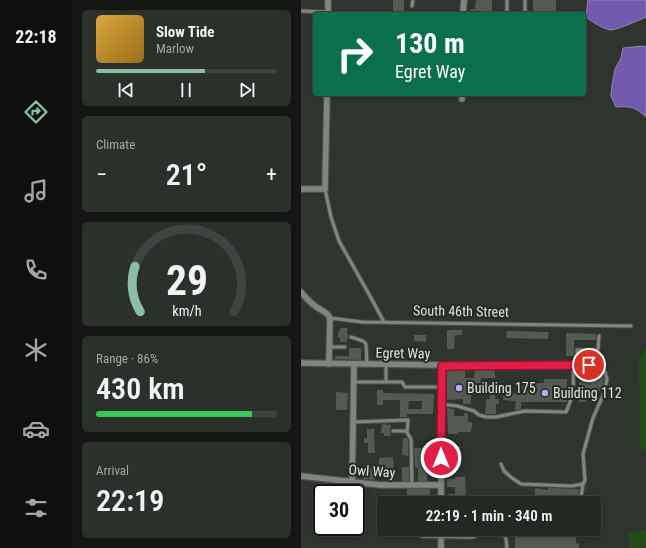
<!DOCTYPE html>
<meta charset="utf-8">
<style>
body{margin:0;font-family:"Roboto Condensed",sans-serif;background:#2b302a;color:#f1f3f6;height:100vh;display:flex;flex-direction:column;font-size:15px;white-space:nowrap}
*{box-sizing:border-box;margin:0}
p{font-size:13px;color:#a3a6a5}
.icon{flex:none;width:22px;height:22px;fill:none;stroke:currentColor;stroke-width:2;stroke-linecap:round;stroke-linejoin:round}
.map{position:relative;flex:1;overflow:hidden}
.sheet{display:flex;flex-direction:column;gap:10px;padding:10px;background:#131613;width:229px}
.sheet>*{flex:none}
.banner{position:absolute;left:12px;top:12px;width:273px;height:84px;border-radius:4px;box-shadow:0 2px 6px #0003,0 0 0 1px #404440;background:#0b6e4f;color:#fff;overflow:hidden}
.speed{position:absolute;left:12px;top:484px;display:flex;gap:8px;font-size:20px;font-weight:700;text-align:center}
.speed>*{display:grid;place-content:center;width:52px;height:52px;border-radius:50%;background:#232822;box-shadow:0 2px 6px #0003,0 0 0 1px #404440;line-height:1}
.speed .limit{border:2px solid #111;border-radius:6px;background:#fff;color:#111}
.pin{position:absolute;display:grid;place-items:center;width:34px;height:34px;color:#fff;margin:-17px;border:2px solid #fff;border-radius:50%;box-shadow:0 1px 4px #0007}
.me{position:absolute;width:44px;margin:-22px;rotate:0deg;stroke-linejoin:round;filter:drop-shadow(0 0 3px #0008)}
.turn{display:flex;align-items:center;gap:14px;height:84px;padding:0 16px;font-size:18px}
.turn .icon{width:52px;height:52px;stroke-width:2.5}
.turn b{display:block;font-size:28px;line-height:34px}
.big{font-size:30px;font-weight:600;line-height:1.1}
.sheet .tile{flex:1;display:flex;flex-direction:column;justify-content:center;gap:6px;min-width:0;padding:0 14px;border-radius:6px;background:#2b302a}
.sheet .dial{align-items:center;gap:0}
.dial svg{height:104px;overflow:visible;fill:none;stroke:#404440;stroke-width:7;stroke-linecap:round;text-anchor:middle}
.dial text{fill:#f1f3f6;stroke:none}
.song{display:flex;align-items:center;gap:12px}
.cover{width:48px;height:48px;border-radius:6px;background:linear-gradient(135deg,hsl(40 70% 55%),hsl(40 70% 35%))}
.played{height:4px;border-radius:2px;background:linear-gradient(90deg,#8abfa5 60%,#404440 60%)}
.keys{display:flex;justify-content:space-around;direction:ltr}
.heat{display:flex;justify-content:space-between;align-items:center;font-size:22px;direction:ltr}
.charge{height:6px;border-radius:3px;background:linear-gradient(90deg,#34c759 86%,#404440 0)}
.trip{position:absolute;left:76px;top:496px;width:224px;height:40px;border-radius:4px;background:#232822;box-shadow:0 2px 6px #0003,0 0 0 1px #404440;font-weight:600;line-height:40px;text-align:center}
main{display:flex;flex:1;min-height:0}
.tabs{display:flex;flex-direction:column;width:72px;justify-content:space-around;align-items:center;background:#0e100e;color:#a3a6a5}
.tabs .icon{width:28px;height:28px}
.tabs .current{color:#8abfa5}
.tabs b{font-size:18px;color:#f1f3f6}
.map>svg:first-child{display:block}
</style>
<main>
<nav class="tabs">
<b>22:18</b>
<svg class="icon current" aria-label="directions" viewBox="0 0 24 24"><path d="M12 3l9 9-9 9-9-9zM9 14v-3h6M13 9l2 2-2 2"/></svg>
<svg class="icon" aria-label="music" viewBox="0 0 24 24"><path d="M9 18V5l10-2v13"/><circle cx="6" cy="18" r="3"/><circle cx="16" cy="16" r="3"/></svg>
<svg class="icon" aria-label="phone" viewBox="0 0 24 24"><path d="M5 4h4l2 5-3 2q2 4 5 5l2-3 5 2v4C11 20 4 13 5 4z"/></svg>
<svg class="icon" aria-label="climate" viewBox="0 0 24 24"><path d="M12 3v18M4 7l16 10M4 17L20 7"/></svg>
<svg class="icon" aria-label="car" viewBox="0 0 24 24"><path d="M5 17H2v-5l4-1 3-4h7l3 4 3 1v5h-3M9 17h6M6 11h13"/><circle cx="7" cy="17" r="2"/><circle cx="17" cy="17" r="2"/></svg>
<svg class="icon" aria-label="filters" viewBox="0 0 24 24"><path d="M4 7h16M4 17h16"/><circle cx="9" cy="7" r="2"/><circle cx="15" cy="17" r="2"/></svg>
</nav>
<section class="sheet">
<div class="tile">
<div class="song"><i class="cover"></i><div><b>Slow Tide</b><p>Marlow</p></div></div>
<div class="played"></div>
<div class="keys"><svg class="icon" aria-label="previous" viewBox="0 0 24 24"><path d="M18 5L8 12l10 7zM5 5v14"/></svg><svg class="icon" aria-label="pause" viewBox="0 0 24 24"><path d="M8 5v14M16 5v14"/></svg><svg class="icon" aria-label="next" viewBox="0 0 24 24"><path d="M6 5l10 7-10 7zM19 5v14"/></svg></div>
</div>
<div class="tile"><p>Climate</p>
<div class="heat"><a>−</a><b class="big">21°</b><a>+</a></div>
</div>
<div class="tile dial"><svg viewBox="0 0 100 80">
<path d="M14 69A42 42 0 1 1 86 69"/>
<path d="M14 69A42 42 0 0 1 10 34" stroke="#8abfa5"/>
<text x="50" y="56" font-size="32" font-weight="700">29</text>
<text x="50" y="72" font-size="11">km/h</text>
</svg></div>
<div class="tile"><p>Range · 86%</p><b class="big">430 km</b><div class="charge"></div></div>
<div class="tile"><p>Arrival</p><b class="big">22:19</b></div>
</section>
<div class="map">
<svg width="345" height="548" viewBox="0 0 345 548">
<rect width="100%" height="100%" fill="#2f352e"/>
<g fill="#244d15">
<path d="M345,348V450L339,448L338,361Z"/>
<path d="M345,530V547L341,548H328L329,541L327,533Z"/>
</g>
<g fill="#715aab" stroke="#9283ba">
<path d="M287,0H345V17C339,20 315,30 310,30C302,29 291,22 285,17Z"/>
<path d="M342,46L345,47V117C334,107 330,106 315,107L310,96L311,85L314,69L320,58L322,48Z"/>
</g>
<g fill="#545952" fill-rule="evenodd">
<rect x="92" y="0" width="11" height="14"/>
<path d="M175,0H191V14H170V9H174Z"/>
<rect x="232" y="0" width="23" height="13"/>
<path d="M39,328H46V333H47L46,342H39V338H37V331H39Z"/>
<path d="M146,330H161V335H154L153,349H146Z"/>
<path d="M206,331L248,332L247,339L205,338Z"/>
<path d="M265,333L295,334V340H273V356H265Z"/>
<path d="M113,335H125V342L113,341Z"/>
<path d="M48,348H60V360L34,359V356H48Z"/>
<path d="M146,369L164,370V378H173L174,369H194V378H180V393H170V404H162V399L146,400Z"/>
<path d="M280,375L302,376L303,378L300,391H292V398H285V402H278V382H280Z"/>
<path d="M243,379H266V402H220V409L216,410L214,409L215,401L202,400L203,393L221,394V383H243Z"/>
<path d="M189,385H194V399H198V404H195V414H184L185,399H189Z"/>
<path d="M76,390H82V393L133,394L132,414H106V417H99V400H82V405H76ZM108,401H121V409H107Z"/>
<path d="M35,392L47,393L46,410H35Z"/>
<path d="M146,408L153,409V416H163V413H167V422H171V429H170V432H157V434H147Z"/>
<path d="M81,424L90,425L89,431L90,436H83V433H80Z"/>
<path d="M66,429H73L74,453H67V443H63V438H66Z"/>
<path d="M102,438H106L107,440V456L101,455Z"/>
<path d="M146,445L159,446L160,466H146Z"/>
<path d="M113,448H126V481H117V468H114Z"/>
<path d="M92,457L93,475H74V480L62,479L63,474L65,475V467L78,468V458Z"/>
<rect x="101" y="467" width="7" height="14"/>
<path d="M154,477H164L165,503H147L148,494H154V487H146V479H154Z"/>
<path d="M234,488L247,490V488L278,489L277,497L263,496V503H234Z"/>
<rect x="106" y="489" width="23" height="14"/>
<path d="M11,509L21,510V527H14V516H11Z"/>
<path d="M214,529H275V543L278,544V548H214Z"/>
</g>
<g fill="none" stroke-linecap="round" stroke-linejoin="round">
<g stroke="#4b504a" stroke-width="5">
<g id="service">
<path d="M111,6L112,0"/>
<path d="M0,11L27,12"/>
<path d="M206,14V0"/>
<path d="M224,14V0"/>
<path d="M24,189L30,217L38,241L69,296L83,322"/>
<path d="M29,318L61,322L330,326"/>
<path d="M50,337L62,341L65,344L66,364"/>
<path d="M29,347H44"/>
<path d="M85,365V382"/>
<path d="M276,365V350H297L298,336"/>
<path d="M53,382H101L104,387H141"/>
<path d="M141,404L156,406L173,411L178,415L185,417H195L224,411L265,412C273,395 273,384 272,365"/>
<path d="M52,422L107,420L106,432"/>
<path d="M92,431H105L110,439L111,485"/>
<path d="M200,464L203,471L211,478L220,484L271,486L282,484"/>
<path d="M280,497L282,484L284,480L282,454L292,418L303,393L306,379L304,372L299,365"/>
<path d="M201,529L205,539L206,548"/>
</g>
</g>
<g stroke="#4b504a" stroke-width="8">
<g id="minor">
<path d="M27,14V0"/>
<path d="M162,14L163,0"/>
<path d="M161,99V94"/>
<path d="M0,189H24L26,94"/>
<path d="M0,292C5,298 10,304 17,308C22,311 26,312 29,318L28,364"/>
<path d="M0,363L141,365H299"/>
<path d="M0,476L79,485H140"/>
<path d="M51,493L53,364"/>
<path d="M140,503L141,365"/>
<path d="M122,535L171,536L175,534L184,529"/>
<path d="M140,548V529"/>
</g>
</g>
<use href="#service" stroke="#80867e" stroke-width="3"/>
<use href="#minor" stroke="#80867e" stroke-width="5.5"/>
</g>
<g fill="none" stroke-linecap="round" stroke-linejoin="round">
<g stroke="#92132f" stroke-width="10">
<path id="route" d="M140,458L141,366L288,365"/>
</g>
<use href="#route" stroke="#e11d48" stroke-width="7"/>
</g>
<g fill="#bcaaf5" stroke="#262b24" stroke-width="1.5">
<circle cx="158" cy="388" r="4"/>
<circle cx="244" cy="393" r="4"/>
</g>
<g text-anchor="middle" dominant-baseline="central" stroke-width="4" stroke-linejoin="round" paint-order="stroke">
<g font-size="14" fill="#dfe3de" stroke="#262b24">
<text transform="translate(160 311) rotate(1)">South 46th Street</text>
<text transform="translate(102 353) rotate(1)">Egret Way</text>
<text transform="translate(71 471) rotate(4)">Owl Way</text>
</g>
<g font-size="14" fill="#dfe3de" stroke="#262b24" text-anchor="start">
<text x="166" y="388">Building 175</text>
<text x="252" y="393">Building 112</text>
</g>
</g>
</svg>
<div class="speed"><div class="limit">30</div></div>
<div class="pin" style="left:288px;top:365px;background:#d93025"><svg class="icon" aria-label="arrive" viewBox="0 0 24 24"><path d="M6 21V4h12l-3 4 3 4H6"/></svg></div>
<svg class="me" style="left:140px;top:458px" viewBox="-20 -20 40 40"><circle r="17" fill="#e11d48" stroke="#fff" stroke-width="3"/><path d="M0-11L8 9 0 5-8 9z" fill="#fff"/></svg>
<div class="trip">22:19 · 1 min · 340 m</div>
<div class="banner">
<div class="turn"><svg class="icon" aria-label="right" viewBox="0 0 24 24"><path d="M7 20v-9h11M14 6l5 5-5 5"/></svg><div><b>130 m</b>Egret Way</div></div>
</div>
</div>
</main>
